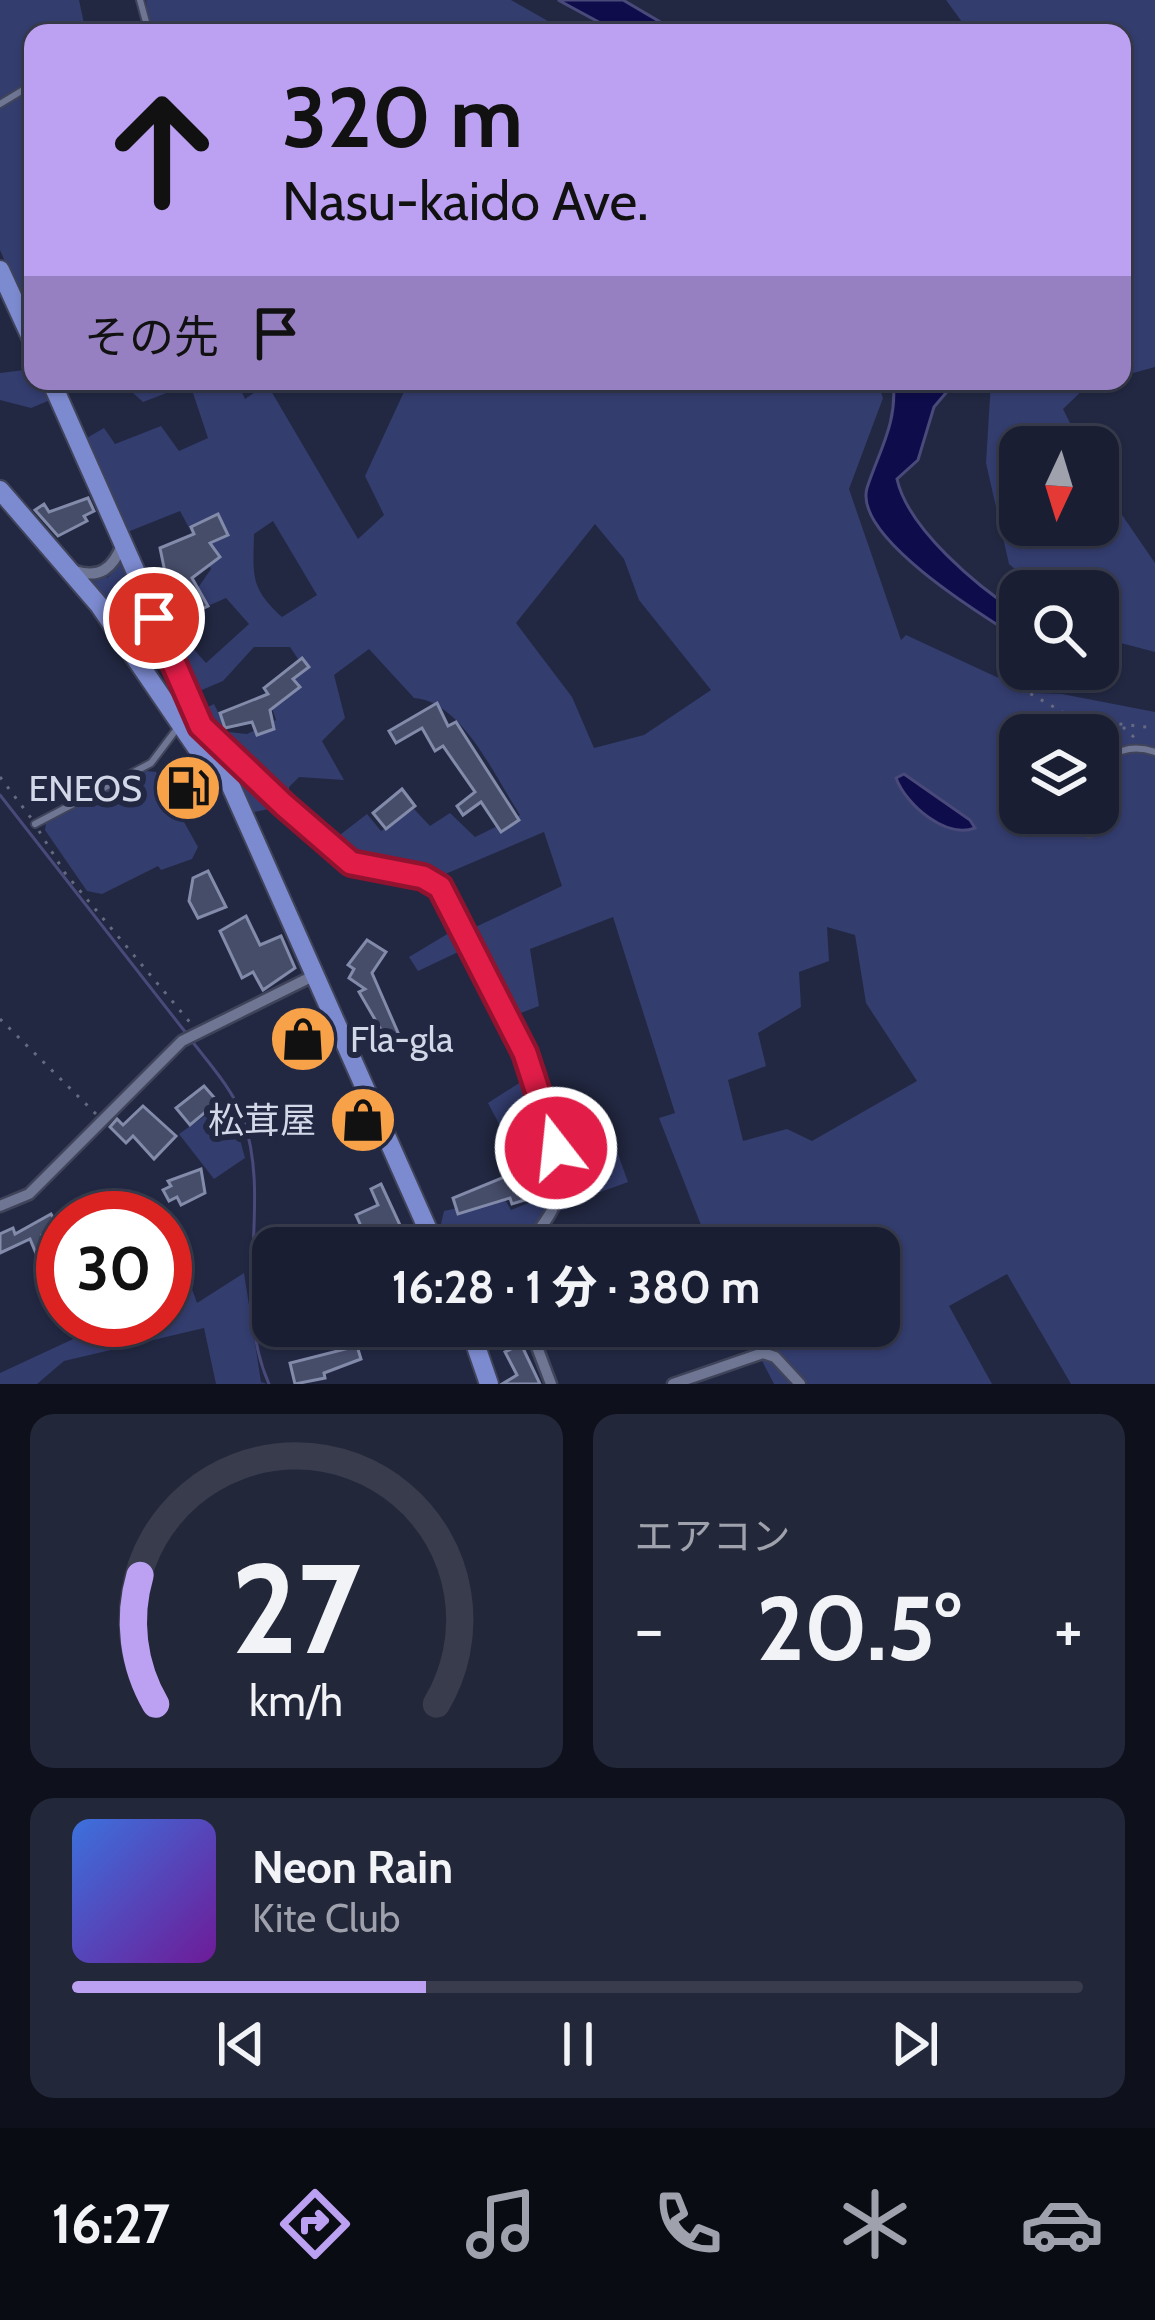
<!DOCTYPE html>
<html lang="ja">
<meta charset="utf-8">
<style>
body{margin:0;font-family:Cabin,"Noto Sans JP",sans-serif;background:#23273a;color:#f1f3f6;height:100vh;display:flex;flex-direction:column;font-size:45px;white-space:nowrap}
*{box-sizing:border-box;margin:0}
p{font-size:39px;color:#9fa2ac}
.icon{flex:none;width:66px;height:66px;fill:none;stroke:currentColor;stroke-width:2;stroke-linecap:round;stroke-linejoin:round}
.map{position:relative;height:1384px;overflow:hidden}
.drawer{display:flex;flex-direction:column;gap:30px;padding:30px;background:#0e101c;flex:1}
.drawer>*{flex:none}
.banner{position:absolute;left:24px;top:24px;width:1107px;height:366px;border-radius:24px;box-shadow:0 3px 9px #0004,0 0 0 3px #383c4d;background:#bca0f2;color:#111;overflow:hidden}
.needle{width:78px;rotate:184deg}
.fabs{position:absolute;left:999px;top:426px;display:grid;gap:24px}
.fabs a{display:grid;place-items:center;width:120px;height:120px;border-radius:24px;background:#1a1e32;box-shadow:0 3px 9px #0004,0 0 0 3px #383c4d;font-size:60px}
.speed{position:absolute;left:36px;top:1191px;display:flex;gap:24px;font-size:60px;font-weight:700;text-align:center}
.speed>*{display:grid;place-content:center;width:156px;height:156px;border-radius:50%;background:#1a1e32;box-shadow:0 3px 9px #0004,0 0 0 3px #383c4d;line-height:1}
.speed .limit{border:18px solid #d22;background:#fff;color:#111}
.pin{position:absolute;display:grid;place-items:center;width:102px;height:102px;color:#fff;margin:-51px;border:6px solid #fff;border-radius:50%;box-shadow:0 3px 12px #0007}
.me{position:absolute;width:132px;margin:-66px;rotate:344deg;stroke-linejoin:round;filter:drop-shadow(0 0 9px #0008)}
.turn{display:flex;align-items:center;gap:42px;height:252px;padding:0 60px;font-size:54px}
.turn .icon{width:156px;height:156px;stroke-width:2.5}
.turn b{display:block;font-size:84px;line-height:102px}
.then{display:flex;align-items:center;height:114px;padding:0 60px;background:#0003;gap:24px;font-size:45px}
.big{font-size:90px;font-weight:800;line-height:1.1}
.drawer .tile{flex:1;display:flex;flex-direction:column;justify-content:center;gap:18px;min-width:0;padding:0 42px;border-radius:24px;background:#23273a}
.drawer .dial{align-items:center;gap:0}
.dial svg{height:312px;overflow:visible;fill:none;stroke:#383c4d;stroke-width:7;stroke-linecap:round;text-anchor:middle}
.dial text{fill:#f1f3f6;stroke:none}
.song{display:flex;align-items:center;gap:36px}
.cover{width:144px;height:144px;border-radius:18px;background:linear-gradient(135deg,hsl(220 70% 55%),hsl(280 70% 35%))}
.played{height:12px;border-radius:6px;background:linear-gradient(90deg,#bca0f2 35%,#383c4d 35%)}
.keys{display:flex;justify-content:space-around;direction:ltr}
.heat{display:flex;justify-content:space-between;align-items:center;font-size:66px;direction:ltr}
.drawer .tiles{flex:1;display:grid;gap:30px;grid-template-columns:1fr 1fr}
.tile:last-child{grid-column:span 2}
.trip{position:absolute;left:252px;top:1227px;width:648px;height:120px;border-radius:24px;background:#1a1e32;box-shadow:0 3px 9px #0004,0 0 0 3px #383c4d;font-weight:800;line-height:120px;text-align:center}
.menu{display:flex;height:192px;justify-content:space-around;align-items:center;background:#0a0c14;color:#9fa2ac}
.menu .icon{width:84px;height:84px}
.menu .selected{color:#bca0f2}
.menu b{font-size:54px;color:#f1f3f6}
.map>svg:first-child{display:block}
</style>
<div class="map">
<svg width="1155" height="1384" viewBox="0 0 1155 1384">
<rect width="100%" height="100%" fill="#222842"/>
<g fill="#333d6e" fill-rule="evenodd">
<path d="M0,0H79L86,33H33V326L0,250Z"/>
<path d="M146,0H511L569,33H113L148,20Z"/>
<path d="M946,0H1155V367L1122,376V33H970Z"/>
<path d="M33,369V381H237L245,399L267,384L358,539L384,515L365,476L409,381H877L883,398L849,489L901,640L906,635L1031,693L1062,694L1155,712V1384H1071L1007,1274L949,1306L992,1384H774L744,1326H879V1248H710L659,1118L675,1113L613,917L530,949L539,1006L513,1016L473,945L418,971L409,957L454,930L467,931L562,886L544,832L436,878L353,859L332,841L367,814L381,831L414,809L430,826L450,813L475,837L520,815C496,779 462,701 414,698L369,649L334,675L345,718L322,741L344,780L299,777L289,787L290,805L254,812L204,709L214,704L228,732L247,734L276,720L271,705L304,668L290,647H254L223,681L197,692L171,638L181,635L206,663L249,624L226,598L210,605L195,592L211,569L180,511L125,533L85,439L104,428L115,444L161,426L179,451L208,438L190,384L143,402L122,383L97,393L89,384L31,408L0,400V373ZM273,521L317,595L282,617C250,588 253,576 254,534ZM595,524L624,559L639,600L711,690L644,735L594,748L572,697L516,623ZM1020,735H1098V813H1020ZM827,927L855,935L866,1003L917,1081L812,1141L787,1129L743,1141L728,1080L766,1066L758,1033L801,1007L799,972L829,961Z"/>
<path d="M991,381H1104L1088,385L1063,409L1082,447H1020V525H1098V480L1155,563V652L1098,637V591H1039L1009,564L986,463Z"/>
<path d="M121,563L174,676L170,682L92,581L108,577Z"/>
<path d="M147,771L156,772L198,847L192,859L161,870L158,866L102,894L87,891L45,830L46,822Z"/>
<path d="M530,1076L554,1152L611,1135L628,1182C579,1200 557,1203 526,1248H447L440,1228L444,1211L504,1198L511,1210L551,1194L542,1164L527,1154L516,1156L488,1103Z"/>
<path d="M229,1099L245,1158L214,1179L179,1134Z"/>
<path d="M179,1253L197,1303L244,1273L261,1382L267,1384H216L204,1328L64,1361L37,1384H0V1373L84,1334V1320H165V1257Z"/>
</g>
<g fill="#0e0c4a" stroke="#49497a" stroke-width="3">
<path d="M558,0H623L679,33H619Z"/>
<path d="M893,381H956L934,407L918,460L897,479C908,529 978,587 1020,614V639C983,616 853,537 867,488C879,451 898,422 893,381Z"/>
<path d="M904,774L970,820L975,828C946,839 906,805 896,778Z"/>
</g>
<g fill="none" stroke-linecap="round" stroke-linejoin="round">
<g stroke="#49497a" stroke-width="3">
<path d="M0,795L186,1033"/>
<path d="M191,1040C209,1063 234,1091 243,1118C273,1203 231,1299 269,1384"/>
</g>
</g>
<g fill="#464d69" stroke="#838bab" stroke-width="3">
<path d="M88,498L94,511L84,516L87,521L58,536L35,510L44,504L49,512Z"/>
<path d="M218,514L228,535L210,543L220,557L192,578L208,606L195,612L186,596L165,604L155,581L166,577L160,548L194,534L191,527Z"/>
<path d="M302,658L309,667L293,679L300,687L270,710L274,729L257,735L252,722L225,728L220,713L268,694L264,688Z"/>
<path d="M437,703L448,726L456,722L519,820L501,832L481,802L463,815L457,806L475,792L443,746L435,751L422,728L396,743L389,731Z"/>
<path d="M402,789L415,806L386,829L373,813Z"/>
<path d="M208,871L226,907L198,918L189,901L193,878Z"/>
<path d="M246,916L260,945L281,936L295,968L263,990L253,972L242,978L220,931Z"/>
<path d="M367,940L386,952L372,973L399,1035L387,1040L359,992L365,989L349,978L354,969L348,965Z"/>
<path d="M204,1086L226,1111L217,1118L209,1109L190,1125L176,1108Z"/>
<path d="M143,1106L176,1136L154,1159L133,1136L126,1143L110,1127L117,1119L123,1125Z"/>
<path d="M536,1164L543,1185L526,1190L528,1199L512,1204L510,1198L458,1214L453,1198Z"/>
<path d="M201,1169L205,1193L181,1205L177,1197L169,1201L163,1190L171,1186L168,1181Z"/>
<path d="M381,1184L400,1225L377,1236L383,1248H371L356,1215L378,1205L371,1189Z"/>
<path d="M51,1214L58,1226L42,1235L54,1257L63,1253V1279L49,1285L30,1239L0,1253V1234L13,1228L15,1234Z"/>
<path d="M521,1344L540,1384H502L517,1375L505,1352Z"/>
<path d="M357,1346L361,1359L324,1373L325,1378L295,1384L290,1363Z"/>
</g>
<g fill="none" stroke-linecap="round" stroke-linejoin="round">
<g stroke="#40445a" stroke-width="10">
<g id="lane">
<path d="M140,0L149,33"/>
<path d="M0,104L33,84"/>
<path d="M1098,772C1110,750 1132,744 1155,752"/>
<path d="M35,824L151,763L179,726"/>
<path d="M1089,834L1094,813"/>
</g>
</g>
<g stroke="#40445a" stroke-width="15">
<g id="street">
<path d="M75,571C100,579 113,568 122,545"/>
<path d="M215,738L351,863L423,877L440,887C481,968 565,1092 560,1184C559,1208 539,1229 526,1248"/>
<path d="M0,1206L29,1194L182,1041L315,975"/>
<path d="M529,1326L551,1384"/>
<path d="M673,1384L763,1353L775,1357L800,1384"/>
</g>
</g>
<g stroke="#40445a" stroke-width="22">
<g id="primary">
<path d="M0,270L33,342"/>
<path d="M51,381L436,1248"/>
<path d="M0,490L99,605L209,766"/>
<path d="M469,1326L489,1384"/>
</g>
</g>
<g stroke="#656a81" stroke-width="3" stroke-dasharray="3 9" stroke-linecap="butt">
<path d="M999,676L1075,719L1155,728"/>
<path d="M1123,727L1138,741"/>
<path d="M0,777L31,818"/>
<path d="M39,831L65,873L193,1026"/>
<path d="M0,1019L96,1114"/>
</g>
<use href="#lane" stroke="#6e7694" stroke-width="6"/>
<use href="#street" stroke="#6e7694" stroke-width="10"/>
<use href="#primary" stroke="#7c8acf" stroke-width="18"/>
</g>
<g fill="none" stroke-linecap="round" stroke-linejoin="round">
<g stroke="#92132f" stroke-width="30">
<path id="route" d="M154,618L201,726L284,805L351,863L423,877L440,887L525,1053L556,1148"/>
</g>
<use href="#route" stroke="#e11d48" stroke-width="21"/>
</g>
<defs>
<g id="fuel-disc" transform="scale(3.45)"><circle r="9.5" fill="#f7a149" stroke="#222842"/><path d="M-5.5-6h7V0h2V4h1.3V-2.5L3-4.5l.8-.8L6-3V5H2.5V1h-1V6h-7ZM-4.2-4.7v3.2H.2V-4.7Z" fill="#111"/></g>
<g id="shop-disc" transform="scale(3.45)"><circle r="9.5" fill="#f7a149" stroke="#222842"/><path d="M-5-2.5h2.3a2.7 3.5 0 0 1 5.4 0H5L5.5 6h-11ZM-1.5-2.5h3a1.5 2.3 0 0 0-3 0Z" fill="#111"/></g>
</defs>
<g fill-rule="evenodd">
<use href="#fuel-disc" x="188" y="788"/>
<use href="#shop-disc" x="303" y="1039"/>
<use href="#shop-disc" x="363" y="1120"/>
</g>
<g text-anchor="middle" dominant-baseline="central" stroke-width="12" stroke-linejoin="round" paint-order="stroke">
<g font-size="36" fill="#d3d8e9" stroke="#222842" text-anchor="end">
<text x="142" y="788">ENEOS</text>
<text x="350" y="1039" text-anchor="start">Fla-gla</text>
<text x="316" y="1120">松茸屋</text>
</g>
</g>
</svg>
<div class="fabs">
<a><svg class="needle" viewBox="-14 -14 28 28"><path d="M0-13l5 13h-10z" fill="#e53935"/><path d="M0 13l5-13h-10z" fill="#9fa2ac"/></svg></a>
<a><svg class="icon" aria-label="search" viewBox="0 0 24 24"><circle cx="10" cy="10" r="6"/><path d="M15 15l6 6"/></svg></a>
<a><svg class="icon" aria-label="layers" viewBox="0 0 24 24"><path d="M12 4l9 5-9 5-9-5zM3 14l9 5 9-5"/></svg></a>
</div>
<div class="speed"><div class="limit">30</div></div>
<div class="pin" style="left:154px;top:618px;background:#d93025"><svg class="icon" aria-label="arrive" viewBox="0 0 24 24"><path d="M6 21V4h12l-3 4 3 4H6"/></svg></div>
<svg class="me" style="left:556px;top:1148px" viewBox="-20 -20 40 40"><circle r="17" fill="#e11d48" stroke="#fff" stroke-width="3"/><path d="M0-11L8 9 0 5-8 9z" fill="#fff"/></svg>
<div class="trip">16:28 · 1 分 · 380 m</div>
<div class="banner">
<div class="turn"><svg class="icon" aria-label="ahead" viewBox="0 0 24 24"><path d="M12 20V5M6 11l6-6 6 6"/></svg><div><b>320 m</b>Nasu-kaido Ave.</div></div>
<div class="then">その先<svg class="icon" aria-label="arrive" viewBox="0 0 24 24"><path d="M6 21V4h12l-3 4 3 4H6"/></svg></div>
</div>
</div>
<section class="drawer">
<div class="tiles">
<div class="tile dial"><svg viewBox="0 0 100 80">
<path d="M14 69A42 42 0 1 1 86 69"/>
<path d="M14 69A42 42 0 0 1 10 36" stroke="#bca0f2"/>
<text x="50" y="56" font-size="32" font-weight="700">27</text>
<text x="50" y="72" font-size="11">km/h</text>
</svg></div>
<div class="tile"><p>エアコン</p>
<div class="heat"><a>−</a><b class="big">20.5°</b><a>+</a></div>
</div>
<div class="tile">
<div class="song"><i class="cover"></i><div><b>Neon Rain</b><p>Kite Club</p></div></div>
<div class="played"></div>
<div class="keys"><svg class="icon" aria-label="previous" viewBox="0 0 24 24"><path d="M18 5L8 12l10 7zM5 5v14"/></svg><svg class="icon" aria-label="pause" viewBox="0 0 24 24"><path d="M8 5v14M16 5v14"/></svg><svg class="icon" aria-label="next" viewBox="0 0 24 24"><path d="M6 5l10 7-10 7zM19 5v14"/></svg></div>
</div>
</div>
</section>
<nav class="menu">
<b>16:27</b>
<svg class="icon selected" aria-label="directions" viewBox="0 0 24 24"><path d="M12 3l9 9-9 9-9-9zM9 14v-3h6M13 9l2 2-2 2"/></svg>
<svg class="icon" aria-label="music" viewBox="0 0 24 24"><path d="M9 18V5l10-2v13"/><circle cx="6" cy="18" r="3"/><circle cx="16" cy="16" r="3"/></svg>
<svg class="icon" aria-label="phone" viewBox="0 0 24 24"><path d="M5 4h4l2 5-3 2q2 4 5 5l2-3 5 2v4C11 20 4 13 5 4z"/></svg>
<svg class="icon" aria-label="climate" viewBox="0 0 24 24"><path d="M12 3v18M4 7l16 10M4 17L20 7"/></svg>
<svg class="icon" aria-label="car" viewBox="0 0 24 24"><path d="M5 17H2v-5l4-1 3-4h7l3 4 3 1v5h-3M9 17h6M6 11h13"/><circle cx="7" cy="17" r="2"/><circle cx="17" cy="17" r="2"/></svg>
</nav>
